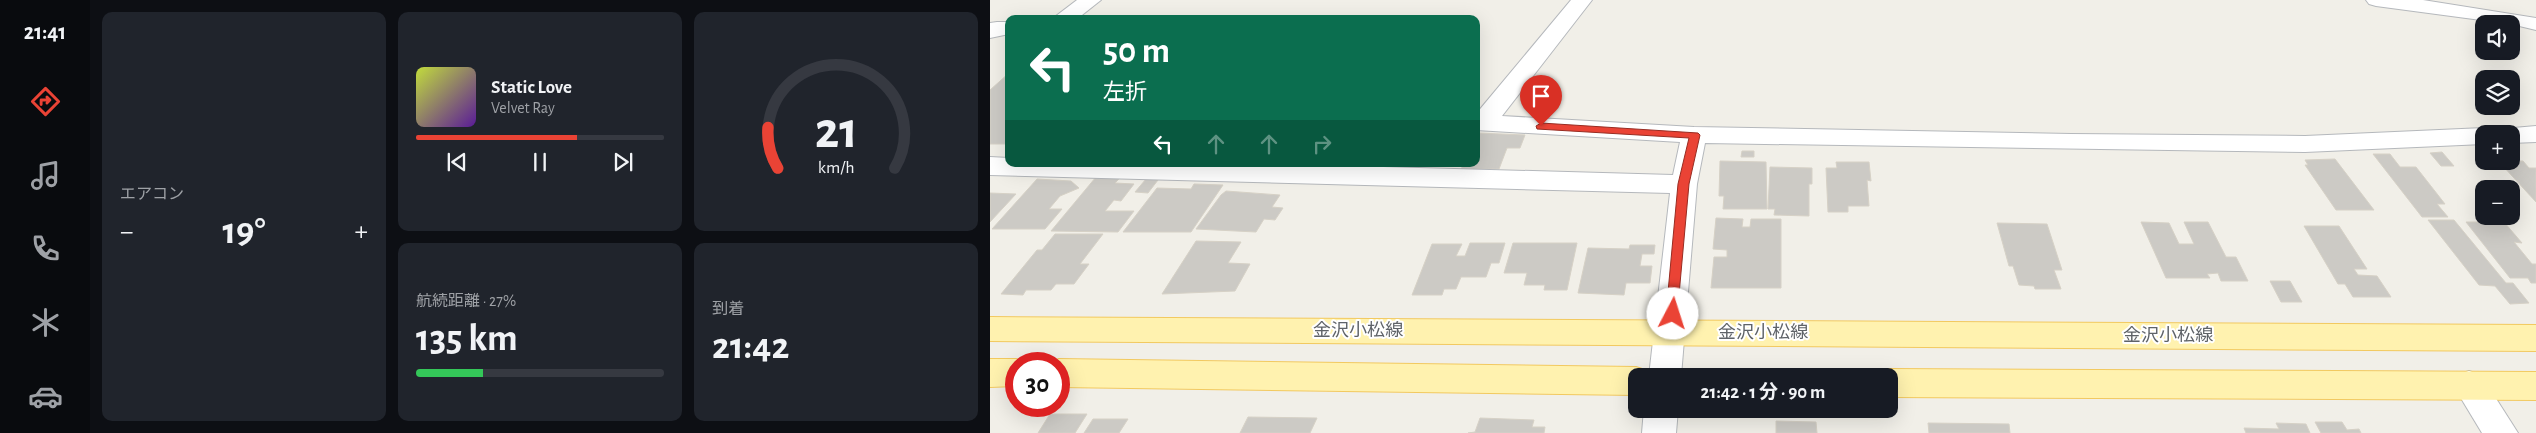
<!DOCTYPE html>
<html lang="ja">
<meta charset="utf-8">
<style>
body{margin:0;font-family:"Alegreya Sans","Noto Sans JP",sans-serif;background:#20242c;color:#f1f3f6;height:100vh;display:flex;flex-direction:column;font-size:19px;white-space:nowrap}
*{box-sizing:border-box;margin:0}
p{font-size:16px;color:#9ea1a6}
.icon{flex:none;width:28px;height:28px;fill:none;stroke:currentColor;stroke-width:2;stroke-linecap:round;stroke-linejoin:round}
.map{position:relative;flex:1;overflow:hidden}
.side{display:flex;flex-direction:column;gap:12px;padding:12px;background:#0d0f14;width:900px}
.side>*{flex:none}
.top-card{position:absolute;left:15px;top:15px;width:475px;height:152px;border-radius:10px;box-shadow:0 5px 20px #0002;background:#0b6e4f;color:#fff;overflow:hidden}
.tools{position:absolute;left:1485px;top:15px;display:grid;gap:10px}
.tools a{display:grid;place-items:center;width:45px;height:45px;border-radius:10px;background:#171b24;box-shadow:0 5px 20px #0002;font-size:25px}
.speed{position:absolute;left:15px;top:352px;display:flex;gap:10px;font-size:25px;font-weight:700;text-align:center}
.speed>*{display:grid;place-content:center;width:65px;height:65px;border-radius:50%;background:#171b24;box-shadow:0 5px 20px #0002;line-height:1}
.speed .limit{border:8px solid #d22;background:#fff;color:#111}
.pin{position:absolute;display:grid;place-items:center;width:42px;height:42px;color:#fff;margin:-51px -21px;border-radius:50% 50% 50% 0;rotate:-45deg;box-shadow:0 0 5px #0007}
.pin .icon{rotate:45deg}
.me{position:absolute;width:55px;margin:-28px;rotate:5deg;stroke-linejoin:round;filter:drop-shadow(0 0 4px #0008)}
.turn{display:flex;align-items:center;gap:18px;height:105px;padding:0 15px;font-size:22px}
.turn .icon{width:65px;height:65px;stroke-width:2.5}
.turn b{display:block;font-size:35px;line-height:42px}
.lanes{display:flex;align-items:center;height:48px;padding:0 15px;background:#0003;justify-content:center;gap:25px;direction:ltr}
.lanes .off{opacity:.35}
.big{font-size:38px;font-weight:700;line-height:1.1}
.side .widget{flex:1;display:flex;flex-direction:column;justify-content:center;gap:8px;min-width:0;padding:0 18px;border-radius:10px;background:#20242c}
.side .dial{align-items:center;gap:0}
.dial svg{height:130px;overflow:visible;fill:none;stroke:#363941;stroke-width:7;stroke-linecap:round;text-anchor:middle}
.dial text{fill:#f1f3f6;stroke:none}
.song{display:flex;align-items:center;gap:15px}
.cover{width:60px;height:60px;border-radius:8px;background:linear-gradient(135deg,hsl(70 70% 55%),hsl(270 70% 35%))}
.played{height:5px;border-radius:2px;background:linear-gradient(90deg,#ea4335 65%,#363941 65%)}
.keys{display:flex;justify-content:space-around;direction:ltr}
.heat{display:flex;justify-content:space-between;align-items:center;font-size:28px;direction:ltr}
.charge{height:8px;border-radius:4px;background:linear-gradient(90deg,#34c759 27%,#363941 0)}
.side .tiles{flex:1;display:grid;gap:12px;grid-template-columns:repeat(3,1fr)}
.widget:first-child{grid-row:span 2}
.trip{position:absolute;left:638px;top:368px;width:270px;height:50px;border-radius:10px;background:#171b24;box-shadow:0 5px 20px #0002;font-weight:700;line-height:50px;text-align:center}
main{display:flex;flex:1;min-height:0}
.tabs{display:flex;flex-direction:column;width:90px;justify-content:space-around;align-items:center;background:#090b0e;color:#9ea1a6}
.tabs .icon{width:35px;height:35px}
.tabs .active{color:#ea4335}
.tabs b{font-size:22px;color:#f1f3f6}
.map>svg:first-child{display:block}
</style>
<main>
<nav class="tabs">
<b>21:41</b>
<svg class="icon active" aria-label="directions" viewBox="0 0 24 24"><path d="M12 3l9 9-9 9-9-9zM9 14v-3h6M13 9l2 2-2 2"/></svg>
<svg class="icon" aria-label="music" viewBox="0 0 24 24"><path d="M9 18V5l10-2v13"/><circle cx="6" cy="18" r="3"/><circle cx="16" cy="16" r="3"/></svg>
<svg class="icon" aria-label="phone" viewBox="0 0 24 24"><path d="M5 4h4l2 5-3 2q2 4 5 5l2-3 5 2v4C11 20 4 13 5 4z"/></svg>
<svg class="icon" aria-label="climate" viewBox="0 0 24 24"><path d="M12 3v18M4 7l16 10M4 17L20 7"/></svg>
<svg class="icon" aria-label="car" viewBox="0 0 24 24"><path d="M5 17H2v-5l4-1 3-4h7l3 4 3 1v5h-3M9 17h6M6 11h13"/><circle cx="7" cy="17" r="2"/><circle cx="17" cy="17" r="2"/></svg>
</nav>
<section class="side">
<div class="tiles">
<div class="widget"><p>エアコン</p>
<div class="heat"><a>−</a><b class="big">19°</b><a>+</a></div>
</div>
<div class="widget">
<div class="song"><i class="cover"></i><div><b>Static Love</b><p>Velvet Ray</p></div></div>
<div class="played"></div>
<div class="keys"><svg class="icon" aria-label="previous" viewBox="0 0 24 24"><path d="M18 5L8 12l10 7zM5 5v14"/></svg><svg class="icon" aria-label="pause" viewBox="0 0 24 24"><path d="M8 5v14M16 5v14"/></svg><svg class="icon" aria-label="next" viewBox="0 0 24 24"><path d="M6 5l10 7-10 7zM19 5v14"/></svg></div>
</div>
<div class="widget dial"><svg viewBox="0 0 100 80">
<path d="M14 69A42 42 0 1 1 86 69"/>
<path d="M14 69A42 42 0 0 1 8 44" stroke="#ea4335"/>
<text x="50" y="56" font-size="32" font-weight="700">21</text>
<text x="50" y="72" font-size="11">km/h</text>
</svg></div>
<div class="widget"><p>航続距離 · 27%</p><b class="big">135 km</b><div class="charge"></div></div>
<div class="widget"><p>到着</p><b class="big">21:42</b></div>
</div>
</section>
<div class="map">
<svg width="1546" height="433" viewBox="0 0 1546 433">
<rect width="100%" height="100%" fill="#f1efe8"/>
<g fill="#cccac5" stroke="#d6d1c6">
<path d="M19,73V144H0V90Z"/>
<path d="M488,133L535,135L530,148H517L509,169H471L474,164H486Z"/>
<path d="M752,151H764V157H751Z"/>
<path d="M1452,152L1464,166H1451L1440,153Z"/>
<path d="M1383,154H1400L1410,167H1426L1455,204H1447L1458,217H1432Z"/>
<path d="M1345,159L1384,210H1346L1315,165H1318L1315,160Z"/>
<path d="M730,161L776,162L777,209H733L734,196H729Z"/>
<path d="M1520,161H1533L1539,168H1546V202L1512,165H1523Z"/>
<path d="M846,162H879L881,181L877,180L879,206H858V212H838L836,168H847Z"/>
<path d="M780,167L822,168V184H819V216L784,215L785,209H778Z"/>
<path d="M106,177L130,178L125,183L144,184L131,201L124,200L115,211H144L128,232L61,231Z"/>
<path d="M47,179L81,181L89,188L70,196L59,209H72L55,229H2Z"/>
<path d="M156,179L168,180L158,193L145,192Z"/>
<path d="M204,184L233,185L201,232H133L167,188L201,189Z"/>
<path d="M236,191L290,195L282,207L293,208L285,220L274,219L266,232L206,229L231,195Z"/>
<path d="M0,193L26,194L0,222Z"/>
<path d="M726,218L753,219L752,227H760L761,219H791V288H721L724,257H737V250L723,249Z"/>
<path d="M1438,220H1464L1516,283H1523L1539,303L1520,304L1505,286L1489,285Z"/>
<path d="M1151,222L1179,223L1189,244H1204L1194,222H1218L1236,257H1246L1258,281H1231L1228,273L1217,274L1220,278H1176Z"/>
<path d="M1476,222H1514L1532,243L1524,242L1542,264H1546V283H1541L1538,278H1520Z"/>
<path d="M1007,223L1057,224L1072,270H1064L1071,289H1045L1044,286L1029,285L1023,266H1019Z"/>
<path d="M1314,226H1349L1377,269H1364L1368,275L1387,276L1401,297H1363L1355,284H1348Z"/>
<path d="M65,234H113L90,264H99L84,284H66L61,290H36L33,295L11,294L47,250H52Z"/>
<path d="M206,241L251,242L238,263L260,264L245,291L172,294Z"/>
<path d="M480,243H515L509,263H501L496,277H471L466,289H454L452,295H422L442,244H472L466,256H475Z"/>
<path d="M523,243H587L577,290H554L555,285H534L537,273H514Z"/>
<path d="M640,245H665L664,254H652L650,266H662L660,283H636L634,295L588,293L598,248L639,249Z"/>
<path d="M1280,281H1300L1312,302H1291Z"/>
<path d="M60,414H97L85,433H48Z"/>
<path d="M258,417L327,418L320,433H250Z"/>
<path d="M490,418L544,420L542,427H555L554,433H478L485,432Z"/>
<path d="M103,419H138L129,433H94Z"/>
<path d="M786,421L826,422L827,433H786Z"/>
<path d="M1325,422H1352L1357,430L1369,429L1371,433H1331Z"/>
<path d="M938,423L1019,424L1020,433H939Z"/>
<path d="M1286,423L1316,424L1320,433H1256L1254,428L1289,429Z"/>
</g>
<g fill="none" stroke-linecap="round" stroke-linejoin="round">
<g stroke="#b5b8bc" stroke-width="2">
<g id="minor">
<path d="M87,0H111L87,19H62Z"/>
<path d="M581,0H602L512,116L704,127L1081,134L1315,136L1494,128L1503,130L1505,134H1494V144L1315,152L715,143L707,184L691,376H659L680,193L0,175V157L19,158V164H286L683,175L690,142L486,130V114Z"/>
<path d="M1376,0H1433L1546,18V30L1521,24L1386,6L1379,4Z"/>
<path d="M7,22H19V34L0,38V23Z"/>
<path d="M1546,126V142L1521,143V134H1509L1512,129Z"/>
<path d="M1479,371L1491,375L1528,433H1492L1463,385L1467,375Z"/>
<path d="M654,409H688L686,433H652Z"/>
</g>
</g>
<g stroke="#f2c960" stroke-width="2">
<g id="primary">
<path d="M0,317L1546,325V351L0,341Z"/>
<path d="M0,359H26L38,364H26V386L0,387Z"/>
<path d="M69,359L646,367L658,371L660,376H646V395L69,387V364H57Z"/>
<path d="M899,369L1546,372V400L899,397V376H886L887,373Z"/>
</g>
</g>
<use href="#minor" fill="#fff" fill-rule="evenodd"/>
<use href="#primary" fill="#fff2af" fill-rule="evenodd"/>
</g>
<path fill="#ea4335" stroke="#982c22" d="M551,123L708,133L710,135L699,184L687,317H678L676,314L688,184L699,138L547,129L546,126Z"/>
<g text-anchor="middle" dominant-baseline="central" stroke-width="4" stroke-linejoin="round" paint-order="stroke">
<g font-size="18" fill="#5f6368" stroke="#fff">
<text x="368" y="331">金沢小松線</text>
<text x="773" y="333">金沢小松線</text>
<text x="1178" y="336">金沢小松線</text>
</g>
</g>
</svg>
<div class="tools">
<a><svg class="icon" aria-label="sound" viewBox="0 0 24 24"><path d="M4 9h4l5-4v14l-5-4H4zM17 9q2 3 0 6"/></svg></a>
<a><svg class="icon" aria-label="layers" viewBox="0 0 24 24"><path d="M12 4l9 5-9 5-9-5zM3 14l9 5 9-5"/></svg></a>
<a>+</a>
<a>−</a>
</div>
<div class="speed"><div class="limit">30</div></div>
<div class="pin" style="left:551px;top:126px;background:#d93025"><svg class="icon" aria-label="arrive" viewBox="0 0 24 24"><path d="M6 21V4h12l-3 4 3 4H6"/></svg></div>
<svg class="me" style="left:683px;top:314px" viewBox="-20 -20 40 40"><circle r="19" fill="#fff"/><path d="M0-13L10 11 0 6-10 11z" fill="#ea4335"/></svg>
<div class="trip">21:42 · 1 分 · 90 m</div>
<div class="top-card">
<div class="turn"><svg class="icon" aria-label="left" viewBox="0 0 24 24"><path d="M17 20v-9H6M10 6l-5 5 5 5"/></svg><div><b>50 m</b>左折</div></div>
<div class="lanes"><svg class="icon" aria-label="left" viewBox="0 0 24 24"><path d="M17 20v-9H6M10 6l-5 5 5 5"/></svg><svg class="icon off" aria-label="ahead" viewBox="0 0 24 24"><path d="M12 20V5M6 11l6-6 6 6"/></svg><svg class="icon off" aria-label="ahead" viewBox="0 0 24 24"><path d="M12 20V5M6 11l6-6 6 6"/></svg><svg class="icon off" aria-label="right" viewBox="0 0 24 24"><path d="M7 20v-9h11M14 6l5 5-5 5"/></svg></div>
</div>
</div>
</main>
